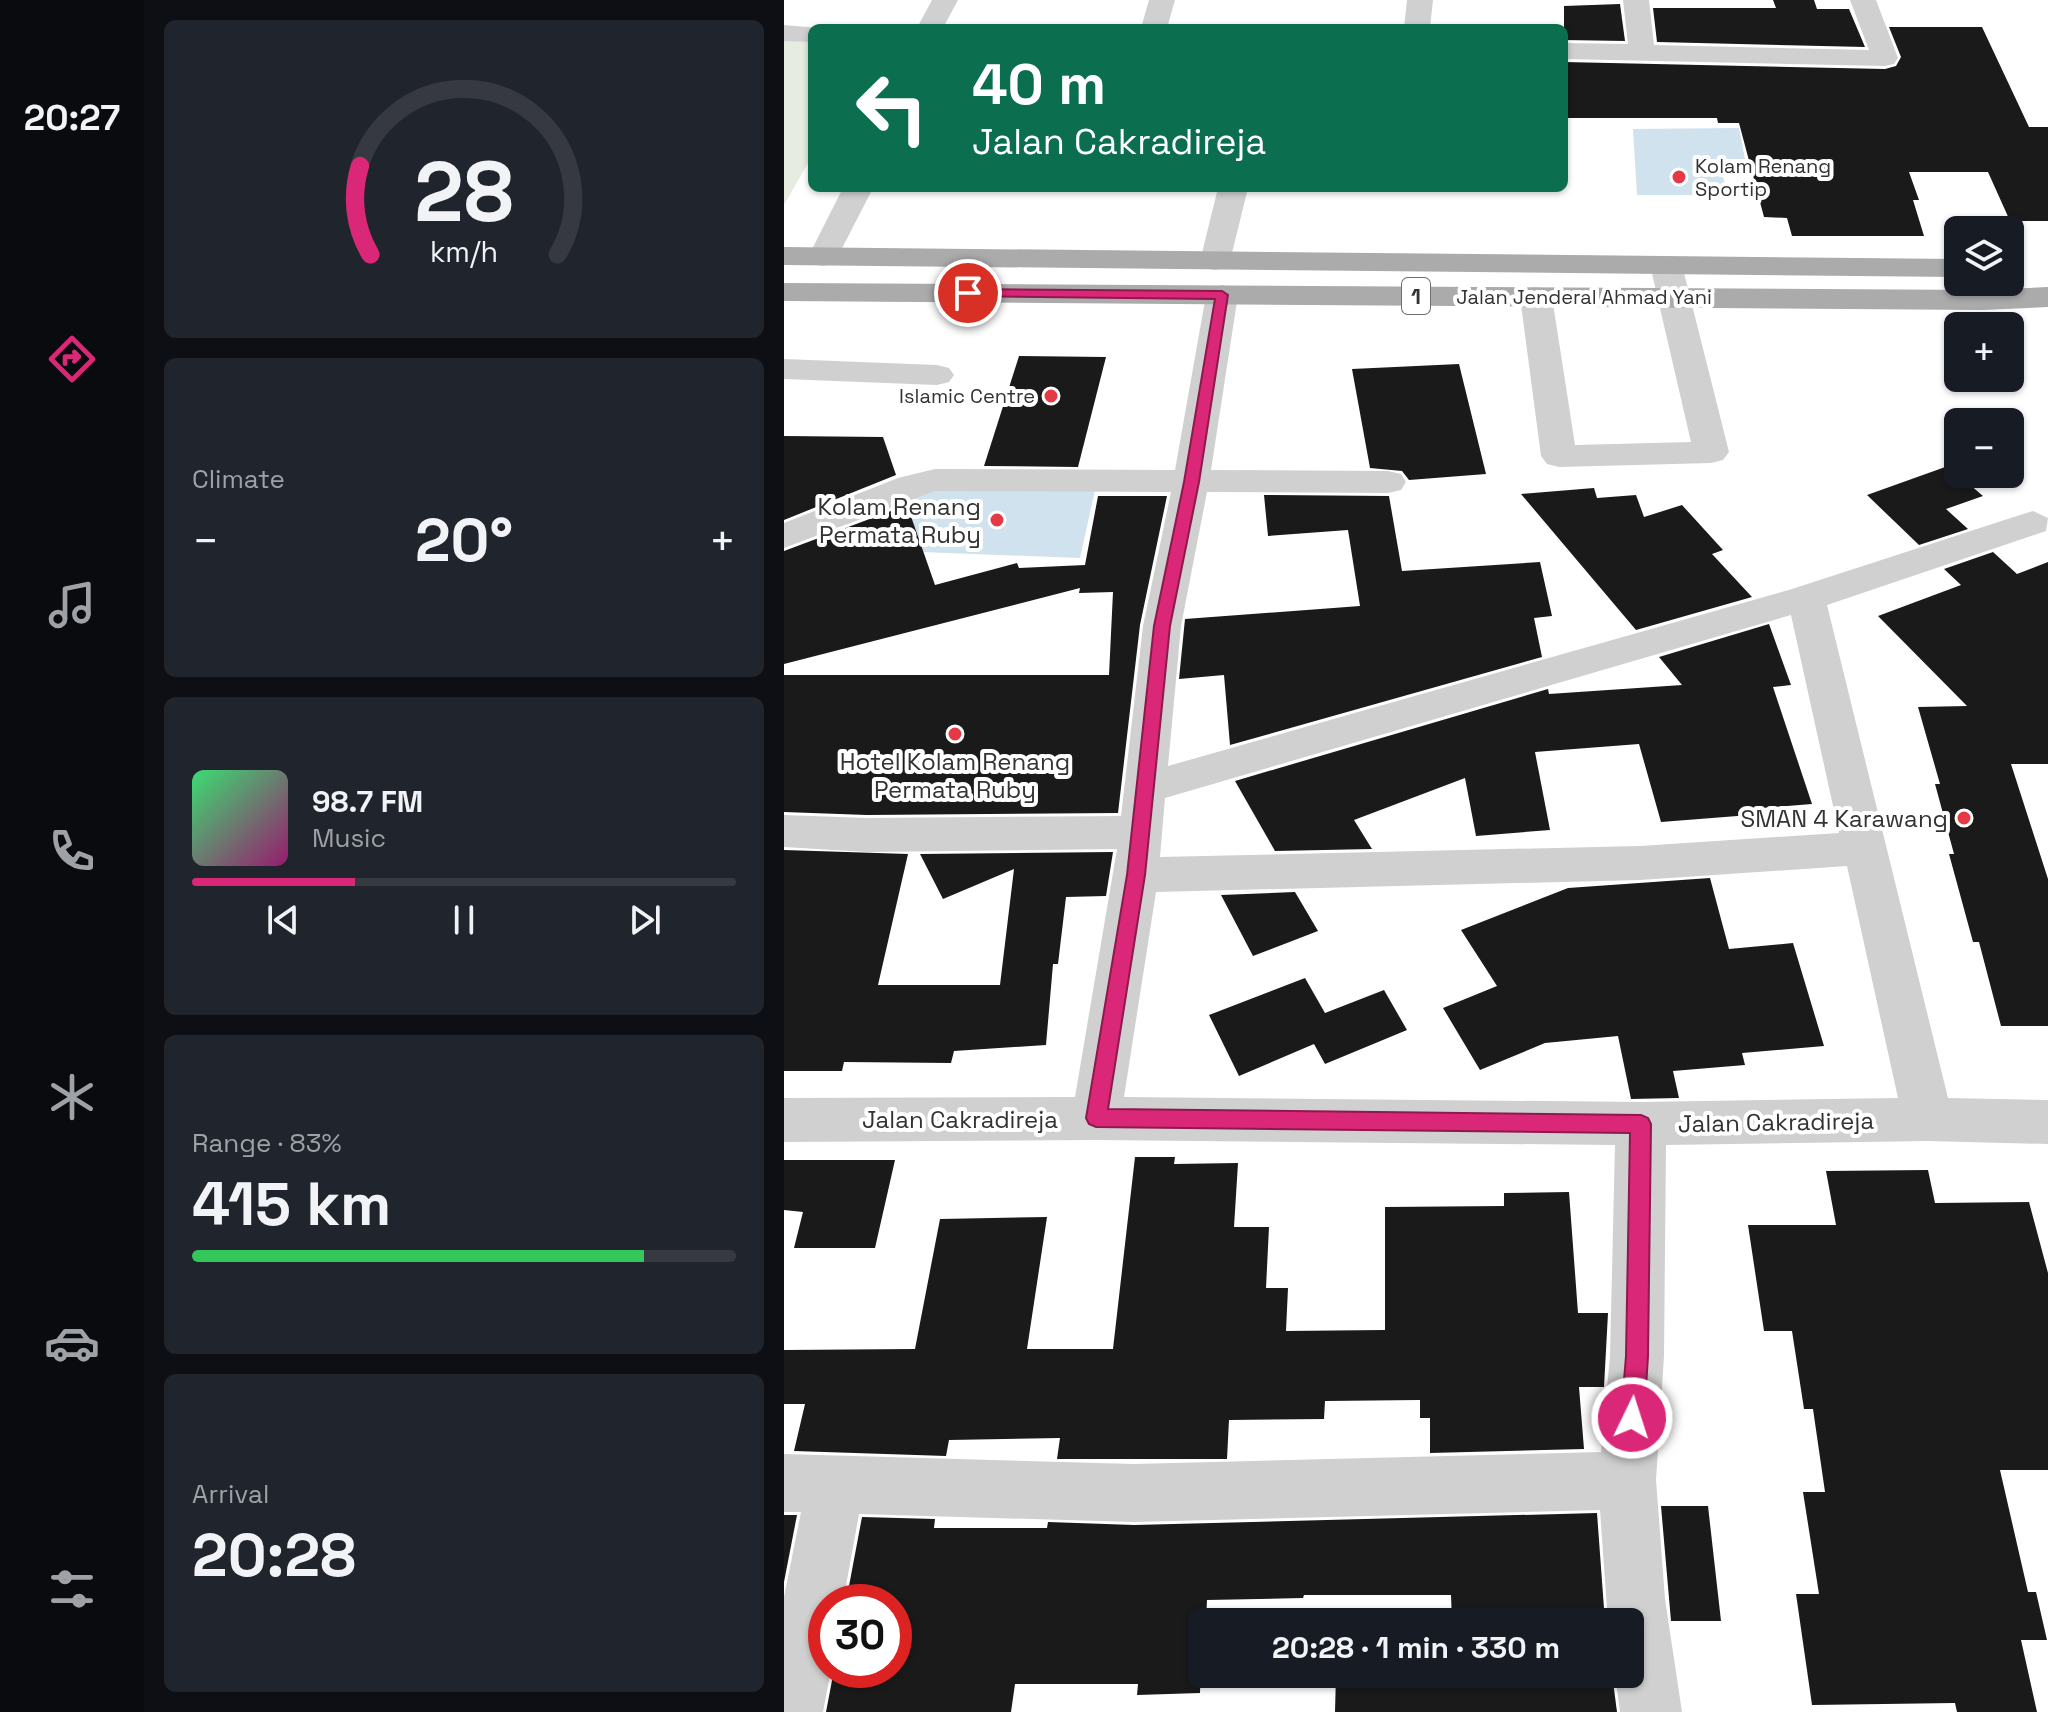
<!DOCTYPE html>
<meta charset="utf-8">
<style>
body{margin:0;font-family:"Space Grotesk",sans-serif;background:#20242c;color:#f1f3f6;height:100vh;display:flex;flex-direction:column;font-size:30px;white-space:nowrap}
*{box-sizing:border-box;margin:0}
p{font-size:26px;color:#9ea1a6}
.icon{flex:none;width:44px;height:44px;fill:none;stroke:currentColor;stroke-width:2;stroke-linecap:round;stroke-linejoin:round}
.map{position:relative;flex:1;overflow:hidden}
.side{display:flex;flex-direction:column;gap:20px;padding:20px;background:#0d0f14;width:640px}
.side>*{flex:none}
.hud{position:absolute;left:24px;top:24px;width:760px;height:168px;border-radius:12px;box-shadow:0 2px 6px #0004;background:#0b6e4f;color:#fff;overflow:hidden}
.tools{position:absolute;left:1160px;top:216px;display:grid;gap:16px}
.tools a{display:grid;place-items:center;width:80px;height:80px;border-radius:12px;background:#171b24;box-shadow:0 2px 6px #0004;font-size:40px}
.speed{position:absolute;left:24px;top:1584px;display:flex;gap:16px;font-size:40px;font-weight:700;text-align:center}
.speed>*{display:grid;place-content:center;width:104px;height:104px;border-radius:50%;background:#171b24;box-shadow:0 2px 6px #0004;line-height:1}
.speed .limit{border:12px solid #d22;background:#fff;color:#111}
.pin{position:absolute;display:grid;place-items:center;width:68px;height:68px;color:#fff;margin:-34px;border:4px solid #fff;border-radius:50%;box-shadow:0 2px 8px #0007}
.me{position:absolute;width:88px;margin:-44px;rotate:4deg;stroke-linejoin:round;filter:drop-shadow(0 0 6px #0008)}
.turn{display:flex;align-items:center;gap:28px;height:168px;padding:0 32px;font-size:36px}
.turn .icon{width:104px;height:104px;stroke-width:2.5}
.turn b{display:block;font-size:56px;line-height:68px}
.big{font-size:60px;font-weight:800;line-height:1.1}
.side .card{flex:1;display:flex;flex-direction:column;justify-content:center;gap:12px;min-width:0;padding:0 28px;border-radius:12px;background:#20242c}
.side .dial{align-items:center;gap:0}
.dial svg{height:208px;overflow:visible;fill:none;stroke:#363941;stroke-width:7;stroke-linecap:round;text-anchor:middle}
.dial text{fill:#f1f3f6;stroke:none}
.song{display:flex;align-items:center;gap:24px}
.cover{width:96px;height:96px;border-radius:12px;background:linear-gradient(135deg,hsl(140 70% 55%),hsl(320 70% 35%))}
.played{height:8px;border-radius:4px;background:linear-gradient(90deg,#db2777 30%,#363941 30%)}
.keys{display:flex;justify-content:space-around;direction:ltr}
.heat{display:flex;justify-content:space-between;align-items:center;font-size:44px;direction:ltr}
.charge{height:12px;border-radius:6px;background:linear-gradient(90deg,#34c759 83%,#363941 0)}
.trip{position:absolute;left:404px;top:1608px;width:456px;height:80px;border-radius:12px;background:#171b24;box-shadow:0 2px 6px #0004;font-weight:800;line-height:80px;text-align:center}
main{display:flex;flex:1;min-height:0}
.tabs{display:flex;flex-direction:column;width:144px;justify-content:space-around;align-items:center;background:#090b0e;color:#9ea1a6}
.tabs .icon{width:56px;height:56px}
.tabs .selected{color:#db2777}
.tabs b{font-size:36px;color:#f1f3f6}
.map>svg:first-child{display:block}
</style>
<main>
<nav class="tabs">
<b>20:27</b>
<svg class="icon selected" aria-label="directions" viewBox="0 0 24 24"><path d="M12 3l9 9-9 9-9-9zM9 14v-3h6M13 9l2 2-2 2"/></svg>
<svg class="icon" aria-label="music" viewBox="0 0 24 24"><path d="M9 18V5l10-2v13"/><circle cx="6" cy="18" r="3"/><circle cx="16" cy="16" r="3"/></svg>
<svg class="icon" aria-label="phone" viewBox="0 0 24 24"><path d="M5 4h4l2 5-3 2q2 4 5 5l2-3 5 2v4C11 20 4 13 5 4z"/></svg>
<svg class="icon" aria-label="climate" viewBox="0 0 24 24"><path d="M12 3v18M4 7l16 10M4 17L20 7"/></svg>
<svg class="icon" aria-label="car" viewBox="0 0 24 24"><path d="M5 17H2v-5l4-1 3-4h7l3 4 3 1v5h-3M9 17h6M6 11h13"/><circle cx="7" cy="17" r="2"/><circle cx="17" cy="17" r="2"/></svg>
<svg class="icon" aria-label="filters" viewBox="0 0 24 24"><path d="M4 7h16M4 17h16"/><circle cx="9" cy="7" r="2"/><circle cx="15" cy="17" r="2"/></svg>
</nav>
<section class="side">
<div class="card dial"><svg viewBox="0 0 100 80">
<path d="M14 69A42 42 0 1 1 86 69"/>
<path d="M14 69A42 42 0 0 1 10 35" stroke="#db2777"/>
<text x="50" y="56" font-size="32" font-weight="700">28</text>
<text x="50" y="72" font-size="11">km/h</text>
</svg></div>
<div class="card"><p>Climate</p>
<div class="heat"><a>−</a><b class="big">20°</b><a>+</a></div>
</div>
<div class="card">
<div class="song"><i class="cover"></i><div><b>98.7 FM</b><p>Music</p></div></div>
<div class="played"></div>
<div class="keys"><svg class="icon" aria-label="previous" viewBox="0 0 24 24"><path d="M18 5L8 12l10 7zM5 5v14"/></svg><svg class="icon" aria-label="pause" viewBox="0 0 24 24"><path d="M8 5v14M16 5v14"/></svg><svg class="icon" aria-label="next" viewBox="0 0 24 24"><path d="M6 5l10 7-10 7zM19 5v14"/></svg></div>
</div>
<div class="card"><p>Range · 83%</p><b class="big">415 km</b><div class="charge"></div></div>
<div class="card"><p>Arrival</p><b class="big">20:28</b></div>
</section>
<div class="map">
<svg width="1264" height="1712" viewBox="0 0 1264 1712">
<rect width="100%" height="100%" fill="#fff"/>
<path fill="#e6ecdf" d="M0,38L28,40V156L0,205Z"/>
<g fill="#cfe2ee">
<path d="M955,128L961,159H934L944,195H853L849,129Z"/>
<path d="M130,489L311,490L296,558L112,551Z"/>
</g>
<g fill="#1a1a1a">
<path d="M989,0H1030L1033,9H1065L1081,47L873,42L869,8H992Z"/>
<path d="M836,4L841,41L780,40V6Z"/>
<path d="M1105,27H1198L1245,127H1264V221H1226L1204,172H1125L1135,200H1129L1140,236H1008L1003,218L980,217L955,123H934L933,118H780V62L1101,69L1112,66L1117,57Z"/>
<path d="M235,356L322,357L294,467L200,466Z"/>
<path d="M675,364L702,474L625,480L618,471L586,468L568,369Z"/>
<path d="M0,436L99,437L112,475L0,520Z"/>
<path d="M1164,466L1199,496L1162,509L1184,529L1135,545L1083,495Z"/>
<path d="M810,488L813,498L852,495L860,517L898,505L939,550L928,554L968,597L852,630L737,494Z"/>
<path d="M480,495L605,496L618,571L756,562L768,616L750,618L758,657L446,745L440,675L395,679L401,619L576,606L564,530L484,536Z"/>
<path d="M314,496H383L356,625L334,813L83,815L0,812V675H325L329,592L295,593L296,588L0,664V551L123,505L151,585L233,563L235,568L301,565Z"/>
<path d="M1209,552L1233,574L1264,562V764H1227L1264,879V1026H1217L1195,942H1189L1165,854H1170L1151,784H1156L1134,707L1183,706L1094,616L1177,585L1160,569Z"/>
<path d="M985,624L1007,685L989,687L1028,804L978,808L979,814L877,822L855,744L751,752L766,830L692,836L681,778L570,820L588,849L491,851L451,781L764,689L765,694L898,685L875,657Z"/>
<path d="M0,850L124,854L94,985H216L230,869L159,899L136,854L329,852L322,896L282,897L274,964H269L262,1045L170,1051L167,1063L60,1062L58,1071H0Z"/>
<path d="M926,878L945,949L1009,943L1040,1046L958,1053L961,1065L889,1071L895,1098L847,1099L834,1036L761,1043L696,1070L659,1008L713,986L677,930L784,888Z"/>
<path d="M511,892L534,931L469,956L437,895Z"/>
<path d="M521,978L541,1013L600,990L623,1030L541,1064L530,1044L455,1076L425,1015Z"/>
<path d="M351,1157H391L390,1164L454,1163L450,1227H485L482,1288H504L502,1331L601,1330V1207L720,1206V1193L785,1192L794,1313H824L820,1387H795L800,1449L646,1453V1418H636V1400L541,1401L540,1419L445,1420L443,1459H273L276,1438L165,1440L162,1456L10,1451L21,1404H0V1350L131,1349L156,1219L263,1217L243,1349H329Z"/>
<path d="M0,1160H111L91,1248H10L19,1212L0,1210Z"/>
<path d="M1144,1170L1151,1203L1245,1202L1264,1273V1470H1216L1244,1592H1252L1263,1640H1237L1253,1712H1173L1171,1703L1028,1705L1012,1594H1035L1019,1492H1041L1029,1409H1020L1008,1331H980L964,1225H1052L1042,1171Z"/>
<path d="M877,1506H924L937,1621H887Z"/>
<path d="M813,1513L821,1622H668L667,1595H520L519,1598L423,1600L422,1622H418L416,1693L353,1695L354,1684H231L227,1712H42L50,1670H110V1602H62L78,1517L151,1519L150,1528H263L264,1522L350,1525Z"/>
<path d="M0,1515H13L0,1582Z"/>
<path d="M552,1674H828L833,1712H551Z"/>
</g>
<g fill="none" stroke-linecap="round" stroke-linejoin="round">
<g fill="#d0d0d0" fill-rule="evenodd">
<path d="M148,0H174L159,28H133Z"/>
<path d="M365,0H391L383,28H357Z"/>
<path d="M623,0H649L646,28H620Z"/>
<path d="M839,0H865L870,45L1085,50L1066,0H1092L1114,58L1110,64L1101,66L780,59V43L844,44Z"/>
<path d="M0,25L35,28H28V42L0,41Z"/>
<path d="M59,188H89L50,264L39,266L28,264L24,257Z"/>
<path d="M434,188H464L446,261L442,268L431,270L420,268L416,261Z"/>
<path d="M882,256L893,258L898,265L945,452L939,460L927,463L775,467L763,464L757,456L736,297L741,290L752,287L763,290L768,297L791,445L907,442L866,265L871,258Z"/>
<path d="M438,285L449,288L454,295L427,470L604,471L617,474L622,482L617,490L604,493L423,492L397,626L384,766L1008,589L1236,515L1249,511L1264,518L1262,531L1043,605L1164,1098L1264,1100V1144L1144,1141L882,1145L880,1356L872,1480L881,1599L898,1712H836L831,1674H846V1622H824L816,1510L350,1522L75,1514L59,1602H42V1670H47L39,1712H0V1597L17,1512H0V1454L350,1464L817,1452L826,1356L831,1145L312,1140L0,1142V1098L291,1097L333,849L83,852L0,847V815L83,818L337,816L359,626L387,492L151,491L0,548V523L114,478L151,469L391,470L422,295L427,288ZM1007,615L1055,833L856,846L376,857L381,798ZM1063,866L1114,1098L857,1102L340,1097L372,892L856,880Z"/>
<path d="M0,359L153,365L165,368L170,375L165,382L153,385L0,379Z"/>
</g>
<g fill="#ababab" fill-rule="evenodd">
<path d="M0,247L1174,259V277L0,265Z"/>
<path d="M0,283L1199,290L1264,287V307L1199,310L0,301Z"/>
</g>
</g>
<path fill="#db2777" stroke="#8e194d" stroke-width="2" d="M184,289L438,291L444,295L415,482L386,626L361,875L324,1109L857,1115L864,1118L867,1124L864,1356L860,1418L856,1426L848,1429L840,1426L837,1418L842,1356L846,1133L312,1127L305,1124L302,1118L343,875L370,626L400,482L431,299L179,296V290Z"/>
<g fill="#e63946" stroke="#fff" stroke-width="3">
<circle cx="895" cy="177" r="8"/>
<circle cx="267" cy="396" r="8"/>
<circle cx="213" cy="520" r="8"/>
<circle cx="171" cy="734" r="8"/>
<circle cx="1180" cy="818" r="8"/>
</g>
<g text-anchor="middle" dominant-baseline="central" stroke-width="8" stroke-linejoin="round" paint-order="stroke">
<g font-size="20" fill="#333" stroke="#fff" text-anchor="start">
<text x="911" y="166">Kolam Renang<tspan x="911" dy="23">Sportip</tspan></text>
<text x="251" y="396" text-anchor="end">Islamic Centre</text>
</g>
<g font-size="20" fill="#333" stroke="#fff">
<text x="800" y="297">Jalan Jenderal Ahmad Yani</text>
</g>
<rect fill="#fff" stroke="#707070" stroke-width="2" x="618" y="278" width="28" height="36" rx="6"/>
<g font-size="22" font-weight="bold" fill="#333">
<text x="632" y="296">1</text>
</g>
<g font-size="24" fill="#333" stroke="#fff" text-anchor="end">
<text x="197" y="506">Kolam Renang<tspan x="197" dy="28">Permata Ruby</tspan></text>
<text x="171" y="761" text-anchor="middle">Hotel Kolam Renang<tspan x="171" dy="28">Permata Ruby</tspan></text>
<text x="1164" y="818">SMAN 4 Karawang</text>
</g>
<g font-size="24" fill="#333" stroke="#fff">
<text x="176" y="1119">Jalan Cakradireja</text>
<text transform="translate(992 1122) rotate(-1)">Jalan Cakradireja</text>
</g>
</g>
</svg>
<div class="tools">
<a><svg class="icon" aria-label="layers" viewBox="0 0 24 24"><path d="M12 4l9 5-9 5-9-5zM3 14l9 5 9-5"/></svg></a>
<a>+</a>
<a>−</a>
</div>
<div class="speed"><div class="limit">30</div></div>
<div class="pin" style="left:184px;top:293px;background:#d93025"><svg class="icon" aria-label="arrive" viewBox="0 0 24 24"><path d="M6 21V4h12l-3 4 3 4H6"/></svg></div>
<svg class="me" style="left:848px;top:1418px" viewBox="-20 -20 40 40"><circle r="17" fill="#db2777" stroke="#fff" stroke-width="3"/><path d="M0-11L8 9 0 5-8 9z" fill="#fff"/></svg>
<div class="trip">20:28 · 1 min · 330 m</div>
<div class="hud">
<div class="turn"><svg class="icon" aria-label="left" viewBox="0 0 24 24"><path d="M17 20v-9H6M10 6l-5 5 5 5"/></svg><div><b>40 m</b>Jalan Cakradireja</div></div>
</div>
</div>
</main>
